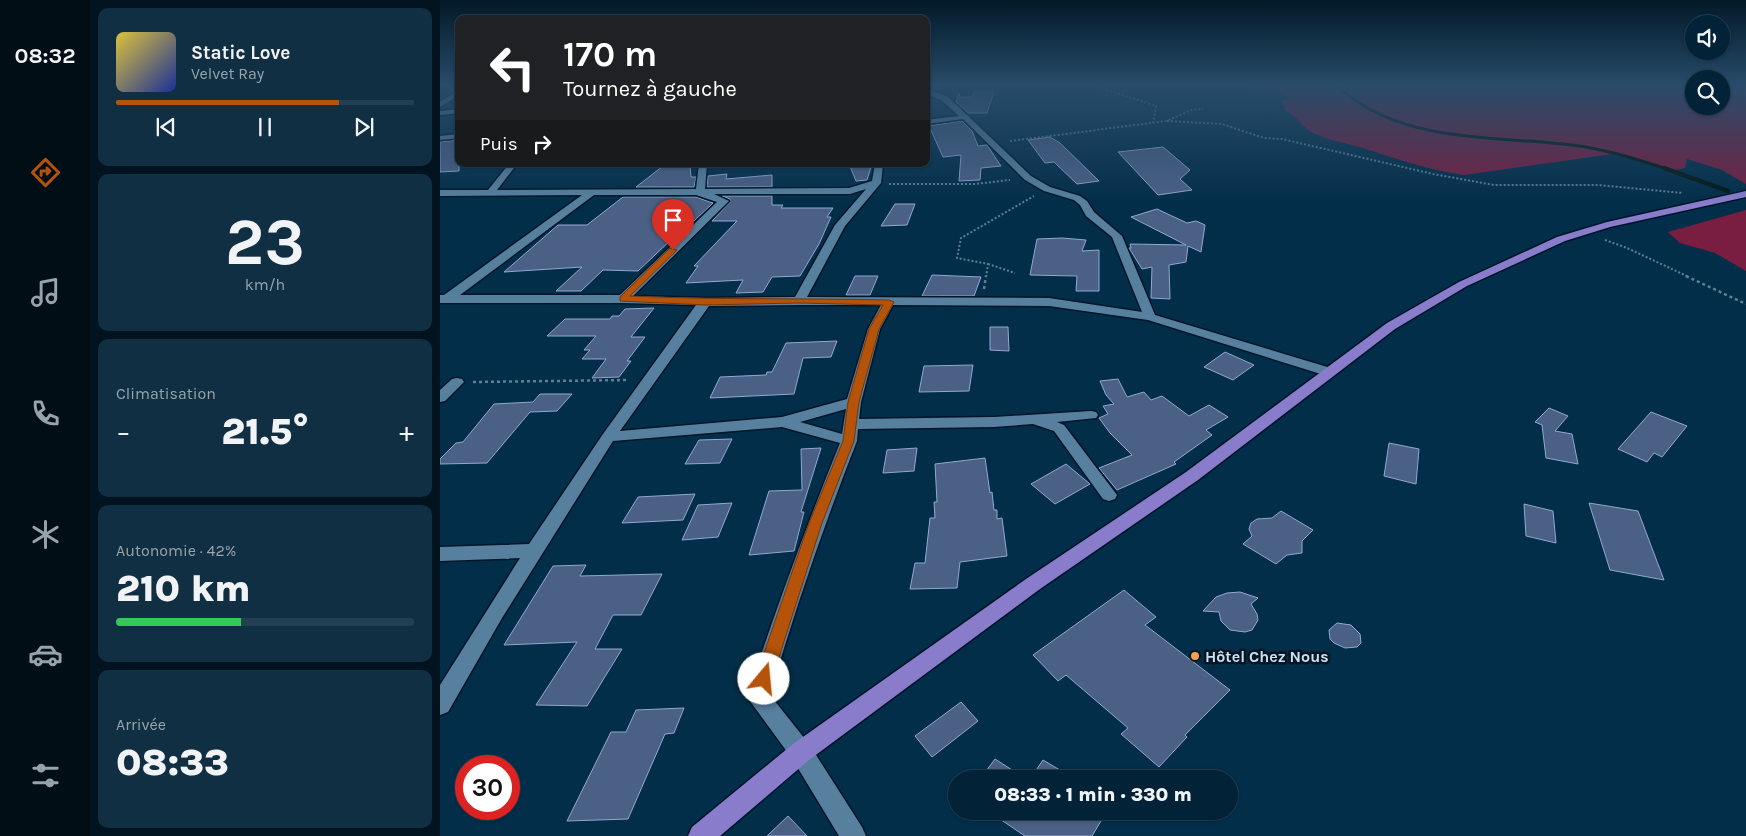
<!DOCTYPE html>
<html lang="fr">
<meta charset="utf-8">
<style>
body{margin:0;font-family:Karla,sans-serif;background:#102f42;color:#f1f3f6;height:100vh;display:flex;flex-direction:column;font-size:19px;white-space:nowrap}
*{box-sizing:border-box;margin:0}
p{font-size:16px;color:#96a4ad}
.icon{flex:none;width:28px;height:28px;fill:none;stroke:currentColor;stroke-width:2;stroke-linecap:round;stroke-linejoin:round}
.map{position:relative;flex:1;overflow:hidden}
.sheet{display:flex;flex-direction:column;gap:8px;padding:8px;background:#01131e;width:350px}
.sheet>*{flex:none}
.top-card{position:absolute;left:15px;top:15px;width:475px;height:152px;border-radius:10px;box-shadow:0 1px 4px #0004,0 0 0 1px #233f52;background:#202124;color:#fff;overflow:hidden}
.fabs{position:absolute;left:1245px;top:15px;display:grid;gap:10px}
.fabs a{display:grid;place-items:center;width:45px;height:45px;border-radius:50%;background:#022237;box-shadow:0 1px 4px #0004,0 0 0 1px #233f52;font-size:25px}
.speed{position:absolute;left:15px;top:755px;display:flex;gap:10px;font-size:25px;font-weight:700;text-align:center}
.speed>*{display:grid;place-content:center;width:65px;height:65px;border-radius:50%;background:#022237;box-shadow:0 1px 4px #0004,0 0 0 1px #233f52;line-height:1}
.speed .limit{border:8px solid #d22;background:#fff;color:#111}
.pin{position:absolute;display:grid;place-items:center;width:42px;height:42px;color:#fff;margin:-51px -21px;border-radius:50% 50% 50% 0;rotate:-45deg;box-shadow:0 0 5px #0007}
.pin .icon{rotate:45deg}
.me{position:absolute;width:55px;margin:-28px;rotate:17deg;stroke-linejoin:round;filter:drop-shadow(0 0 4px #0008)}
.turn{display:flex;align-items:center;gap:18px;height:105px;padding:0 25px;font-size:22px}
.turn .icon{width:65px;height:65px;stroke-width:2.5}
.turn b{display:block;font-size:35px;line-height:42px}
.then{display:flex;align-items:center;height:48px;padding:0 25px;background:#0003;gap:10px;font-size:19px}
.big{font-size:38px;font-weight:800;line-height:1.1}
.sheet .widget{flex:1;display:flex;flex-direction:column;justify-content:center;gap:8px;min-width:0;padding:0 18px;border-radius:10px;background:#102f42}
.sheet .dial{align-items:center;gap:0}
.dial b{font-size:65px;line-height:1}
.song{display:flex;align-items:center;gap:15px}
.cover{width:60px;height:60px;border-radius:8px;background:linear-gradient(135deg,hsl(50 70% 55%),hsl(230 70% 35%))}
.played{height:5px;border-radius:2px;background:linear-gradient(90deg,#b45309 75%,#233f52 75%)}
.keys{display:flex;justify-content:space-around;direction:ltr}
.heat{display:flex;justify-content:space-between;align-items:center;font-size:28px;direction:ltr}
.charge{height:8px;border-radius:4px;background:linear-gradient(90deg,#34c759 42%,#233f52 0)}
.trip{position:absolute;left:508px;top:770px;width:290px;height:50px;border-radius:25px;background:#022237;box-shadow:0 1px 4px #0004,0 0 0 1px #233f52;font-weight:800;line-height:50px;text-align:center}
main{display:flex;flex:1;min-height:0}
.tabs{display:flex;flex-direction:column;width:90px;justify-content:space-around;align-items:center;background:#010e16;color:#96a4ad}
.tabs .icon{width:35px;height:35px}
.tabs .current{color:#b45309}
.tabs b{font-size:22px;color:#f1f3f6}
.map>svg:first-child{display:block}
</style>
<main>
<nav class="tabs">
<b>08:32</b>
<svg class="icon current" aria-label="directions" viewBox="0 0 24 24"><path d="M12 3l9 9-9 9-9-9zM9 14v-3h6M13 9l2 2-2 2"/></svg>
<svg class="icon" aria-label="music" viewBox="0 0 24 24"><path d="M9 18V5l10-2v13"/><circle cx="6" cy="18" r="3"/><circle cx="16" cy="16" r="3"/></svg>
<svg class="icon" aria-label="phone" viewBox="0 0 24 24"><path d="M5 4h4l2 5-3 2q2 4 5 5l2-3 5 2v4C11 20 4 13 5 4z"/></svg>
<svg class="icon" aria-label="climate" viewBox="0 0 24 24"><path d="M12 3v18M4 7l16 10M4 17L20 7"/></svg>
<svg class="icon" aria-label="car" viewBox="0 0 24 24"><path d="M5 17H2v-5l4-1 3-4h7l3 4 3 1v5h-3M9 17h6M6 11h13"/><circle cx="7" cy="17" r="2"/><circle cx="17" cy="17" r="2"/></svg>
<svg class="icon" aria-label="filters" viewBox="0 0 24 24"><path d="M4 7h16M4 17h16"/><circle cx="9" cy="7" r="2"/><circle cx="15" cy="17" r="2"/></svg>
</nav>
<section class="sheet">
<div class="widget">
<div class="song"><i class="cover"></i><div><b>Static Love</b><p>Velvet Ray</p></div></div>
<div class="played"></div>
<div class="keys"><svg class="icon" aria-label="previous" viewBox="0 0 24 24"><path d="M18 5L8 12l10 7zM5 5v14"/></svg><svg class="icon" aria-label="pause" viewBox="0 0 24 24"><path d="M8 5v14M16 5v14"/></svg><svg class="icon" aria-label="next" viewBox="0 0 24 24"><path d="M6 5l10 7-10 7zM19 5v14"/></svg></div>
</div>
<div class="widget dial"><b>23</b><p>km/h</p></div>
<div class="widget"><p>Climatisation</p>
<div class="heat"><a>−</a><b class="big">21.5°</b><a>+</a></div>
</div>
<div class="widget"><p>Autonomie · 42%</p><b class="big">210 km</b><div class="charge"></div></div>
<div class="widget"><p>Arrivée</p><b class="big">08:33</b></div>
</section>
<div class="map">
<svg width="1306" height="836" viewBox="0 0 1306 836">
<rect width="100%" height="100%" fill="#032e49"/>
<g fill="#791e40">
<path d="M792,86H1254V106H1281V86H1306V184L1282,170L1247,159L1245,168L1235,170L1179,153L1024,175C989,170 956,159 923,148C906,143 887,140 871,132C863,127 856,116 845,110L842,101L850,97L834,92Z"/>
<path d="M1306,210V271L1275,253L1240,243L1228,232Z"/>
</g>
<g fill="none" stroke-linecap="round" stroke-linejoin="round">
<path stroke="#041916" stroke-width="3" d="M896,86C907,94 918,103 931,110C992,142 1065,137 1132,145C1165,149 1196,159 1227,169"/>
<path stroke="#041916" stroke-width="4.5" d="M1224,168L1288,191"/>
</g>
<g fill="#4b6085" stroke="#91a8d2">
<path d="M534,92H554L547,113H528L516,102L519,93L520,97H533Z"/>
<path d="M522,121L532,131L538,146L547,145L561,166L541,168L540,180L519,181L521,155L503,157L489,126Z"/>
<path d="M610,137L620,143L659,181L637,184L614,162L605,163L588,140Z"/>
<path d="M19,140V171L0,172V142Z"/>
<path d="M723,147L750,170L740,179L752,190L718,195L678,152Z"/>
<path d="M250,164L251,177H256L254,187H196L223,166Z"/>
<path d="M409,164H432L427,180L416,181Z"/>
<path d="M287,174L286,179L332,175V187H267L268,176Z"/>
<path d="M282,196H332V205H343L341,208H393L387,217H391L379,244L360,276L332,277L323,292L296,293L303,280L246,283L258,266H254L297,221H272L290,202V199Z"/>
<path d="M183,197H256L273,203L254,221H251L198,271L163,270L141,291H116L142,267L64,272L118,225H147Z"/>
<path d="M455,204H475L467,225L441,226Z"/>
<path d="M717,209L747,223L756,221L765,225L761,252L748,246L746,262L729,265L730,299L711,298L712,267L702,269L689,248H691L690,244L746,245L691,217Z"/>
<path d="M622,238L646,240L642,251L659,250V291H636L637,276L590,275L597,239Z"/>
<path d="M492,275L541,277L534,296H482Z"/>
<path d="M415,276H438L430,295H406Z"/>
<path d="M214,308L191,337H205L187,361H191L179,377L152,378L166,359H142L150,350H144L156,336H107L125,319H170L172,316H179L185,309Z"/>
<path d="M550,327H568L569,351L550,350Z"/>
<path d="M397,341L391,357L363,358L354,394L270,398L280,377L326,375L327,372H332L346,343Z"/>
<path d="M785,352L814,365L793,380L764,367Z"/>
<path d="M533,365L529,391L479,392L484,366Z"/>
<path d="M678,379L687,397L704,392L711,400L722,396L749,416L769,405L788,417L766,430L772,435L734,462L736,464L677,490L659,468L692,455L670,433L659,418L668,414L663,406L674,404L666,395L660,381Z"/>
<path d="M100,394H132L117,411L90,412L47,463L0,464V459L16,443L23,442L54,404L93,402Z"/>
<path d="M1109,408L1128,416L1115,431L1132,434L1138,464L1106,458L1102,425L1095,422Z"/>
<path d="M1211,412L1247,426L1222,457L1214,453L1207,462L1178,449Z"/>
<path d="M292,439L280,463L245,464L259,440Z"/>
<path d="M949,443L979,449L976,484L944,476Z"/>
<path d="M381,448L361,512H364L354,551L309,555L329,491L362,490L361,449Z"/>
<path d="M477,448L474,471L443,473L447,450Z"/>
<path d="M545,458L550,493L552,492L554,510H557V519L562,518L567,556L520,562L517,588L470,589L475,563H485L490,518H495L494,502H497L495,464Z"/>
<path d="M626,464L650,484L615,504L591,484Z"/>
<path d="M255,494L243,520L182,523L198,497Z"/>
<path d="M292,503L278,537L242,540L258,505Z"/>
<path d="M1149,503L1198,511L1224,580L1170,570Z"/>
<path d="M1084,504L1113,511L1116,543L1086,536Z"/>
<path d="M841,511L873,530L862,541V553L847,555L836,564L803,544L812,536L809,529L811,523L817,519L832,518Z"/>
<path d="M146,565L140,576L222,574L201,615H173L155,649H182L147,706L96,705L137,642L64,645L113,566Z"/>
<path d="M684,590L716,617L705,625L790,690L745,735L747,737L719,767L681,734L688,728L626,675L618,681L593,655Z"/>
<path d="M800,592L818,598L811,604L817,614L818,620L812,630L805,632L790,630L781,621L779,612L763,611L776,597L787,593Z"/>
<path d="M897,623L911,625L920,634L921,643L917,647L905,648L894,643L890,639L889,630Z"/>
<path d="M521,702L538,721L492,757L475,736Z"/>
<path d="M244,708L234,733L225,734L188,819L127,821L171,732H186L196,710Z"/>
<path d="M555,759L586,779H540Z"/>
<path d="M603,760L635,779H590Z"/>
<path d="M548,811H667L652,836H585Z"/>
<path d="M348,816L367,836H327Z"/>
</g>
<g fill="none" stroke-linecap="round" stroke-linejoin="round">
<g stroke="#001529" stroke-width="3">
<g id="minor">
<path d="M486,89L507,96L591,176L610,187L640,196L647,201L654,212L682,236L715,315L894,369L896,372L894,375H884L708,320L609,306L453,305L440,329L421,402L419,419L554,417L651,411L656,412L658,415L656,418L617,422L624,425L677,495L675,499L669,501L663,499L614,431L593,424L554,427L418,429L417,441C384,525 355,609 330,695L369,744L422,827L426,836H399L353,760L307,697C335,611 366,527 400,443L342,427L173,441L62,618L8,712L0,715V685L80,558L0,561V547L89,544L163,434L256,305L183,303H0V295H4L142,195L0,196V190H48L69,164H77L57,190L256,189L259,164H267L265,189L409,188L432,181L435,164H443L441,183L405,226L367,297L609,298L702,312L672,237L646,216L640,205L634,200L604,191L585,180L523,119L486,124V120L519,116L501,100L486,94ZM426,189L395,225L355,297L265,298L193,296L289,201L274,194H410ZM154,195H256L277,202L180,295H20ZM359,305H441L428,329L407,399L342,417L180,431L269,306ZM406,409L402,434L360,422Z"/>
<path d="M19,90V95L0,107V102Z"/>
<path d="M19,109V113L0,115V111Z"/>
<path d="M19,134V138L0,140V136Z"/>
<path d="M17,378L22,379L24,382L5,401L0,402V390L12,379Z"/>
</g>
</g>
<g stroke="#001529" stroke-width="3">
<path id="primary" d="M1306,191V197L1170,227L1125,241L1027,286L955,329L758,480L600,589L369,760L280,836H248L252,827L353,744L586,579L746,472L947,323L1019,282L1117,237L1167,222Z"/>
</g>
<g stroke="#5e7f96" stroke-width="2" stroke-dasharray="2 2" stroke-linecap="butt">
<path d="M655,86L716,106L713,123"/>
<path d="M727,121L782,124L824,138L842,139L993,174L1054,185H1158L1243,193"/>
<path d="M570,141L727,121L751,110L763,109"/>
<path d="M449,184H535L570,180"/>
<path d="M1165,240L1187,248L1249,277"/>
<path d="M548,264L575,273"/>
<path d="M546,277L548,264L517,258L521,238L594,196"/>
</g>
<g stroke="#5e7f96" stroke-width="2.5" stroke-dasharray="3 3" stroke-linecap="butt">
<path d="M1246,276L1306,304"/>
<path d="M544,289L546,276"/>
<path d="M33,382L189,380"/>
</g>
<use href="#minor" fill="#57809f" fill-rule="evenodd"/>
<use href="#primary" fill="#897ccb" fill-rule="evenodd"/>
</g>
<linearGradient id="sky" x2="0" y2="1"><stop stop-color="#021928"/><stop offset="0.42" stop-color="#284c6a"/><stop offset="1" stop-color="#284c6a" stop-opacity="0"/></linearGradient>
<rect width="1306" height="203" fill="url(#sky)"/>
<path fill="#b45309" stroke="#753606" d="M230,248L237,250L190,296C277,300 363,298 449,300L454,302L439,329L419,402L414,441L382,523L332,679L329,684L324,686L318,684L315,679L369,523L403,441L408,402L429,329L443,305L359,303L265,305L180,301V297Z"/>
<circle fill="#f8a14b" stroke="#051521" stroke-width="2" cx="755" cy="656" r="5"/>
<g text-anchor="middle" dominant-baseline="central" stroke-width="5" stroke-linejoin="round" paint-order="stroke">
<g font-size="16" font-weight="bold" fill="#cce2f3" stroke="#051521" text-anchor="start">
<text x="765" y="656">Hôtel Chez Nous</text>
</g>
</g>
</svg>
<div class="fabs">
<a><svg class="icon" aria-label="sound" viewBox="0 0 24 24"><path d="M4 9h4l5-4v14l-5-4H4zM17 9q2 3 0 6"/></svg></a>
<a><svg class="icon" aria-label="search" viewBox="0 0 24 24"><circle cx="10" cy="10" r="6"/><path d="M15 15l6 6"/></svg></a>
</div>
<div class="speed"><div class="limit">30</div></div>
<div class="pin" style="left:233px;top:250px;background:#d93025"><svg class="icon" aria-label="arrive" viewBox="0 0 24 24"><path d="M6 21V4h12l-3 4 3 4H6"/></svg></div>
<svg class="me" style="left:324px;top:679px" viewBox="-20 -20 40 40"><circle r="19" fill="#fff"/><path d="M0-13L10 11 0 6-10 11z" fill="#b45309"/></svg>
<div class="trip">08:33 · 1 min · 330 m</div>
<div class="top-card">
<div class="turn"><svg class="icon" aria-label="left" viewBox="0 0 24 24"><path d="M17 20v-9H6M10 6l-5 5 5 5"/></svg><div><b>170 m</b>Tournez à gauche</div></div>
<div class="then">Puis<svg class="icon" aria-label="right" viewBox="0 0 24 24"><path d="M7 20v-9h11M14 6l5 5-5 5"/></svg></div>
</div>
</div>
</main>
